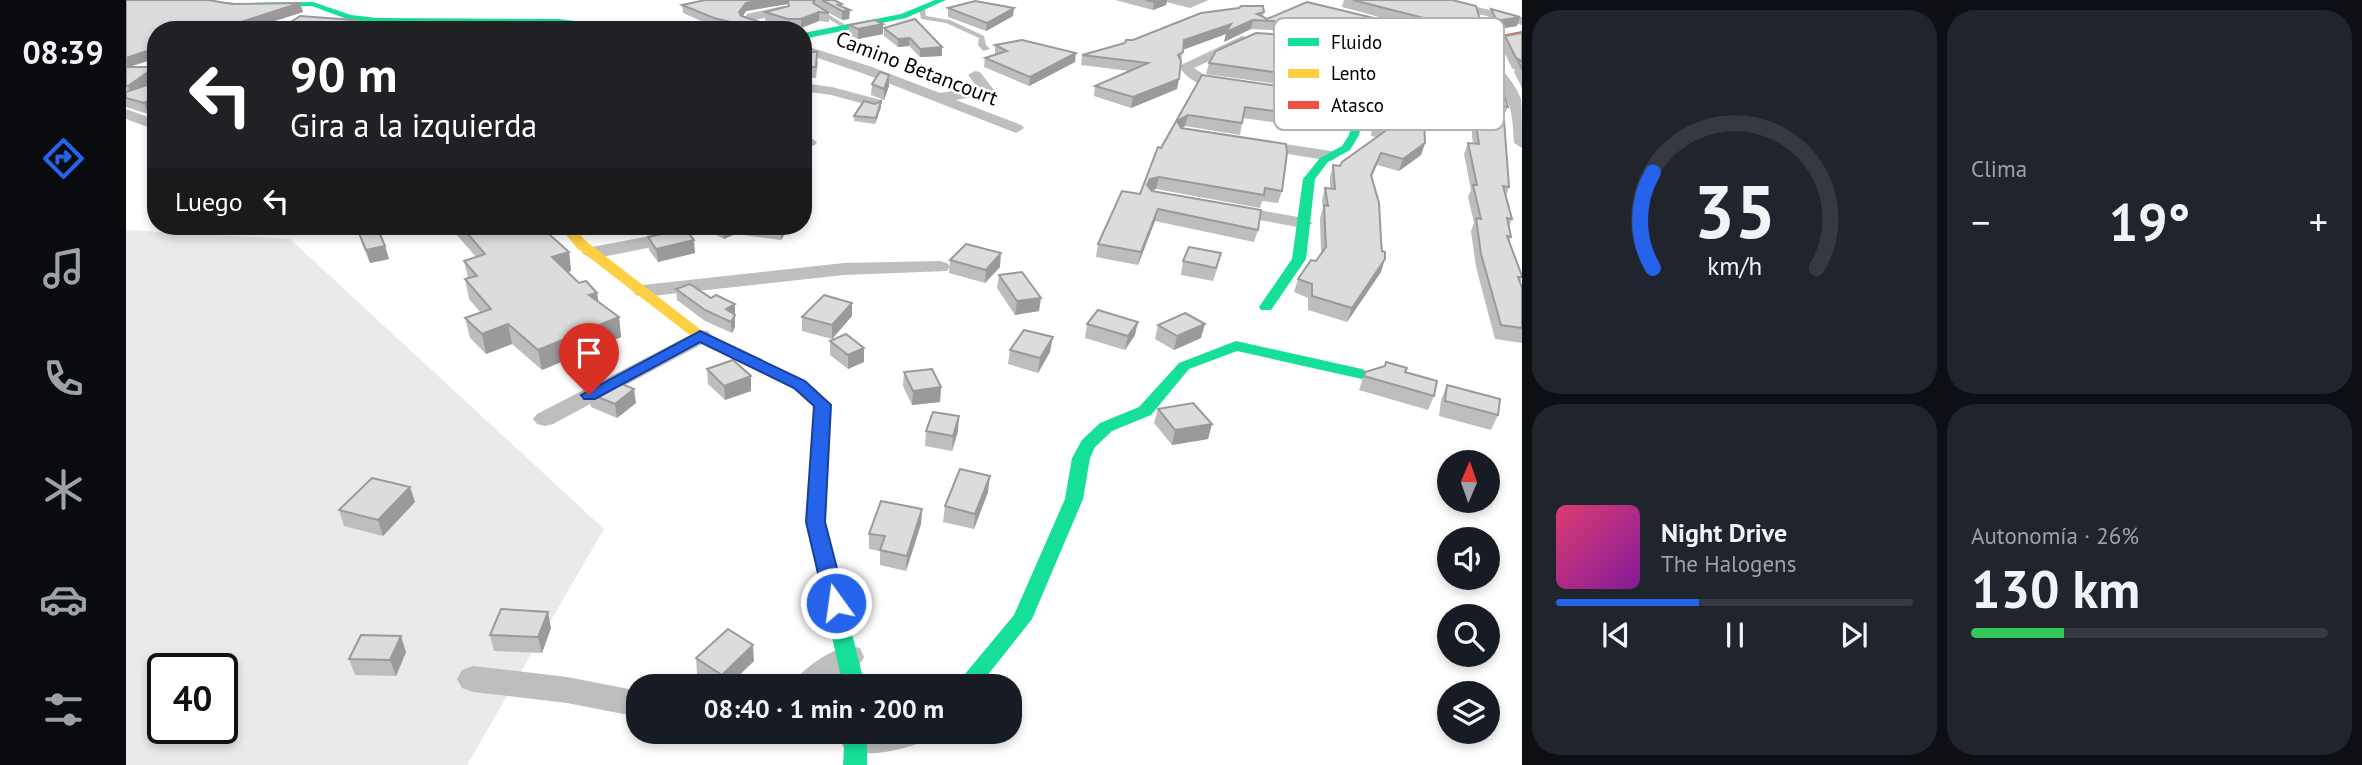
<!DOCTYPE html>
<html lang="es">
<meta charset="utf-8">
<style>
body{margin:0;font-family:"PT Sans",sans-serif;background:#20242c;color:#f1f3f6;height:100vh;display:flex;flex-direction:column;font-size:26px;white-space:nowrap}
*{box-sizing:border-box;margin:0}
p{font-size:23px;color:#9ea1a6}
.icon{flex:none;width:38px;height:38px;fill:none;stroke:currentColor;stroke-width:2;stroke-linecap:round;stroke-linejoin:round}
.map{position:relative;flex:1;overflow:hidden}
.side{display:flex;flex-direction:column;gap:10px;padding:10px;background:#0d0f14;width:840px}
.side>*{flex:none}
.banner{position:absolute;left:21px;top:21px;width:665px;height:214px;border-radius:28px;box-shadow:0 4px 10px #0003;background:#202124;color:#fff;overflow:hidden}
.needle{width:46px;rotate:2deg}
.buttons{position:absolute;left:1311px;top:450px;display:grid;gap:14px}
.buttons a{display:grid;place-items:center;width:63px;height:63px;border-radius:50%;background:#171b24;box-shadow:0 4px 10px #0003;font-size:35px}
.speed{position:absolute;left:21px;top:653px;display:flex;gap:14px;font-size:35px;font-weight:700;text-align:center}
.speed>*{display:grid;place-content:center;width:91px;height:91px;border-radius:50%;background:#171b24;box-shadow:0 4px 10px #0003;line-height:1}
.speed .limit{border:4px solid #111;border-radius:10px;background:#fff;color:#111}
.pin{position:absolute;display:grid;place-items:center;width:60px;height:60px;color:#fff;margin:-72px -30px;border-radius:50% 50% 50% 0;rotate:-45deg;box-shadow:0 0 7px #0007}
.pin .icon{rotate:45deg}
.me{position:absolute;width:77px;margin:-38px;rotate:346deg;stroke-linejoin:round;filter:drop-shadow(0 0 5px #0008)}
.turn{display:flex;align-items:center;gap:24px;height:147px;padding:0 28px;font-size:32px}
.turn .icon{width:91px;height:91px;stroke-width:2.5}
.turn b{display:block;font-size:49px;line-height:60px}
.then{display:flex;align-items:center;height:66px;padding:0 28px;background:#0003;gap:14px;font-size:26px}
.big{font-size:52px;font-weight:600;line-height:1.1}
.side .tile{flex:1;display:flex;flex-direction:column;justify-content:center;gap:10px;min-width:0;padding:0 24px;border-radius:28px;background:#20242c}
.side .dial{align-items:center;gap:0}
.dial svg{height:182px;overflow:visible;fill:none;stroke:#363941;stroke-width:7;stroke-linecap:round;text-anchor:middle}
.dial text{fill:#f1f3f6;stroke:none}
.song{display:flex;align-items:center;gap:21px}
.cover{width:84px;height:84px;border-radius:10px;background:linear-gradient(135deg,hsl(340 70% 55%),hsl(290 70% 35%))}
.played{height:7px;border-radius:4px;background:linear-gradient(90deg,#2563eb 40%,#363941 40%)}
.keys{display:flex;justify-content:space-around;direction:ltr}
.heat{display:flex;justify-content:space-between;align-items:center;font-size:38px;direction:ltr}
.charge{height:10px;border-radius:5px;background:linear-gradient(90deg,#34c759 26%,#363941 0)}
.side .tiles{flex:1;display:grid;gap:10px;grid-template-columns:repeat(2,1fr)}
.trip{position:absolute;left:500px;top:674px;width:396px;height:70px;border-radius:28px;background:#171b24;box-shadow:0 4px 10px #0003;font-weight:600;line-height:70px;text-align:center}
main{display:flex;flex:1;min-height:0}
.dock{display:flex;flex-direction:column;width:126px;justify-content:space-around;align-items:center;background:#090b0e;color:#9ea1a6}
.dock .icon{width:49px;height:49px}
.dock .on{color:#2563eb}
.dock b{font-size:32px;color:#f1f3f6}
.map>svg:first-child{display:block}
</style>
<main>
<nav class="dock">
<b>08:39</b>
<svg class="icon on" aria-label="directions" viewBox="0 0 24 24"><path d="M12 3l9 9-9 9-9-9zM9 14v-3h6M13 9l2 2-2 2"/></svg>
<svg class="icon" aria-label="music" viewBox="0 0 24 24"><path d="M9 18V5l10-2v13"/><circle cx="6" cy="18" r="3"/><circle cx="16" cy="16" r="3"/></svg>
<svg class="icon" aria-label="phone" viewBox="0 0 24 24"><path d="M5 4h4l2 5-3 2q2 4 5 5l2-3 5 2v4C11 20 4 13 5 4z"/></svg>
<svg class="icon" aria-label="climate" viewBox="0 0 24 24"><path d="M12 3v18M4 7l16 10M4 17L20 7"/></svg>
<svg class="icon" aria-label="car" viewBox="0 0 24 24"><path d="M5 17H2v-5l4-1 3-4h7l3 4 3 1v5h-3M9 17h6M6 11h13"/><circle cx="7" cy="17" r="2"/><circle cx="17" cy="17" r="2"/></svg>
<svg class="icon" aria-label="filters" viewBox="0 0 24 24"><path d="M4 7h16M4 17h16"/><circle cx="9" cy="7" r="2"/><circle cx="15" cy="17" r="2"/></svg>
</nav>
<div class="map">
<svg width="1396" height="765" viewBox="0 0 1396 765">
<rect width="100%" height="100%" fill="#fff"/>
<path fill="#eaeaea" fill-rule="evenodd" d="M0,230L164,239L478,529L341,765H0ZM37,668H96V728H37Z"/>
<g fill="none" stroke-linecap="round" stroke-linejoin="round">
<g fill="#bebebe" fill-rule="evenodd">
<path d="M796,7L799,9L800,16L824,20L858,36L860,45L864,49L857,51L852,45L853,38L820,23L795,19L793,9Z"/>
<path d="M692,8L694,9L724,28L719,29L690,11L689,10Z"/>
</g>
<g fill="#bebebe" fill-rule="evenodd">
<path d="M1032,0H1083L1064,8Z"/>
<path d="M1297,0H1319L1396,17V25Z"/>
<path d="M657,6L661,7V13L629,20L660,30H638L616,22L621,14Z"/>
<path d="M1276,24C1320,35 1377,52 1395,99C1396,112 1396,134 1396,148L1388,143C1387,130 1387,117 1383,105C1366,58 1314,43 1272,31L1270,28Z"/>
<path d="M1116,36L1121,37V43L1068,68L1083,78L1108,82V88C1088,92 1063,84 1053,66Z"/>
<path d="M677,45L746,67L814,93L851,87L842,75L849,71L854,72L868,90L866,93L830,100L895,125L898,128L890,133L885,131L736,73L677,53Z"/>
<path d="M677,83L706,87L755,100L757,103L750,107L705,95L677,91Z"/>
<path d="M1183,92L1236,99L1243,103L1236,107L1178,99L1176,96Z"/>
<path d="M0,109L30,120V130L0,119Z"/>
<path d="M677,133L691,142L689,145L677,148Z"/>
<path d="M1132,140L1205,151L1213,156L1205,161L1126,148L1124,145L1126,142Z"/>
<path d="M1105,205L1178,218L1187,223L1178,228L1099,214L1096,210L1099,206Z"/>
<path d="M105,226H123C119,233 114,233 107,231Z"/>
<path d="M557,226H579L557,241L466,259L456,253L466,247L545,232Z"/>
<path d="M814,261L821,263L824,267L821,271L718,275L517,297L510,295L507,291L510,287L517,285L718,263Z"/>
<path d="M574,330L582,331L585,336L582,341L427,424L419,426L411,424L407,419L411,414Z"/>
<path d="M723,645L734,648L738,657C723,687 696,686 666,686C675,668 704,651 723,645Z"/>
<path d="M347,666L441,677L513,691V717L441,703L347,692L336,688L331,679L336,670Z"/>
<path d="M717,732H801L797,742C771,751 744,758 718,749L714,739Z"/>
</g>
<g fill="#16e098" fill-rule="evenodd">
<path d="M78,0L109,3L187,2L225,15L251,18L433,19L521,30H487L433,25L251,24L221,19L186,6L109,7Z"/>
<path d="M809,0H820L780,18L677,39V33L775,14Z"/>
<path d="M1289,50L1292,51V55L1242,64L1241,103L1233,135L1224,150L1202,162L1189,179L1180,259L1145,310H1135L1133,307L1166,259L1177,179L1194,158L1216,146L1223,135L1231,103L1232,62Z"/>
<path d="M1110,341L1236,369L1244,374L1236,379L1111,351L1063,369L1025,415L986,431L969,447L964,458L957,499L906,619L853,686H829L888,615L939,499L946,458L956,440L974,423L1013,407L1053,363Z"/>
<path d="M692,473L698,475L701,479L698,522L739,686H717L680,522L683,479L686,475Z"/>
<path d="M719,732H741V765H717Z"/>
</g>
<path fill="#ffcf43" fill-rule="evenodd" d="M433,226H446L461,242L579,333L679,381L703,402L705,405L701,479L698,483H686L683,479L689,406L667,387L569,339L451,248Z"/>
<path fill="#f24e42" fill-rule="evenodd" d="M1396,31V37L1289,56L1284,53Z"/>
</g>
<g fill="#bdbdbd" fill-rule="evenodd">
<path d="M0,0L106,4L174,3L177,12L3,67L18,86L27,113L22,114L0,107Z"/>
<path d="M579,0H708L716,4V6L723,19L716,20L696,9L703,13V22L693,21L675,28H662L652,25V30H600L589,27L557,13L556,5ZM662,4V6L639,12V20L648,24L637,23L617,16L620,11Z"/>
<path d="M989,0H1041L1040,5L1027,10Z"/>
<path d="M1218,0H1326L1352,33L1329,37L1320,35L1216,7Z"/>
<path d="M1181,2L1303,42L1265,49V44L1245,53L1246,41L1224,39L1221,51L1145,30L1125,29L1098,42L1100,34L1057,50L1051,89L1005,108L968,96L969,86L1003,71L955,65L956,55L1007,40L1138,12L1137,17L1141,19Z"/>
<path d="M822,8L887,16L860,31L822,17Z"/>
<path d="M1365,9L1391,26L1367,30L1362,19Z"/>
<path d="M757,24V34L732,39L723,35V25Z"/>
<path d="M758,28L816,47V56L794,57L783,46L772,47L758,36Z"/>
<path d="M1396,33V88L1388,72L1389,70L1386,68L1375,46L1379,36Z"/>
<path d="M869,45L949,62L903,86L858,67L859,58L869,54Z"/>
<path d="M677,52L692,62L690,78H677Z"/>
<path d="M1270,58L1311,97L1307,108H1305V119L1301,130H1298L1299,143L1295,155L1273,171L1251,165L1246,177L1255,272L1221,322L1182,310V298L1168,292L1172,279L1190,261L1195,253L1194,218L1197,208L1196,200L1199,188L1204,189V177L1207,165L1214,166L1251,137L1245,136L1247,118L1250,107H1252L1254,85L1257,74L1267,75V68Z"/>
<path d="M1326,59L1382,107L1377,117L1383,187L1380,196L1386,219L1383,227L1385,237L1383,241L1396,276L1394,283L1396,288V343L1369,339L1350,267L1345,231L1348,223L1342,197L1345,190L1338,154L1342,143H1347L1346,137V102H1343L1338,84L1323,70Z"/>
<path d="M1083,63L1218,69V82L1215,93L1080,74Z"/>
<path d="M763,75V86L758,100L745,95L746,84Z"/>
<path d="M1076,75L1214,95L1203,130L1117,118L1114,135L1059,126L1056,128L1156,191L1152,203L1136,201L1134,208L1030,189L1025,191L1132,230L1128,242L1029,221L1012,265L970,257L972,244L1014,194L1035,148Z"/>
<path d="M755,101V107L749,124L728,121V116Z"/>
<path d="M328,226H414L443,252L445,271L441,272L453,283L471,293L472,302L493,317L495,337L416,370L386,344L360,354L344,338L339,318L355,313L343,299L339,279L342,278L338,261L350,257L330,234Z"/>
<path d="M579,226H664L655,240L609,234L598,239L579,229Z"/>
<path d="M232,231L259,246L263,259L244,263L236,244Z"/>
<path d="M522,237L569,253L532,262L523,250Z"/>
<path d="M824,260L874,267L859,283L823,273Z"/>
<path d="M1057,261L1092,266L1087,281L1055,275Z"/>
<path d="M873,275L913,311L889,315L871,288Z"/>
<path d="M550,289L609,304V327L606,333L579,321L551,300Z"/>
<path d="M726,316L706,339L676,331V317Z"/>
<path d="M961,324L1009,335L999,350L959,338Z"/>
<path d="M1032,325L1075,338L1048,350L1029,339Z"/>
<path d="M704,341L738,348V362L722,369L704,355Z"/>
<path d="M884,350L924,352L912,373L882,364Z"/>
<path d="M581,369L625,376V391L599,400L582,384Z"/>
<path d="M778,372L815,387L814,402L786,405L777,386Z"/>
<path d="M1239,372H1279L1308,396L1302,410L1233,390Z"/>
<path d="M1321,385L1372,415L1365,430L1313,416L1315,400Z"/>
<path d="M462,393L510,403L491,418L465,407Z"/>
<path d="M1032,409L1086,424L1082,439L1046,445L1028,423Z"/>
<path d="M800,431H832L826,451L799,446Z"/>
<path d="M284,487L289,502L257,536L218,526L213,510Z"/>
<path d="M862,492L848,529L817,522L819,506Z"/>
<path d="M796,509L795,524L780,571L754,565V551L743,549V534Z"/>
<path d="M425,628L416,653L368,651L364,635Z"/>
<path d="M280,652L270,676L229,675L223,659Z"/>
<path d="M570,658L628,661L602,686H590L571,674Z"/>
</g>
<g fill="#9a9a9a">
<path d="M636,0H662V4L620,11L614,21L613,12L620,3Z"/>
<path d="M1034,0H1041L1040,5L1027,10L1028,2Z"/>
<path d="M174,3L177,12L120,30H90Z"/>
<path d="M716,4V11L724,10L723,19L716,20V11L712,5Z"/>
<path d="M888,8L887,16L860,31L861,23Z"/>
<path d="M693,12V21L675,28V19Z"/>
<path d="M1394,17L1391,26L1367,30L1371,21Z"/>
<path d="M229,20L232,29L230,30H212Z"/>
<path d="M1127,20L1125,29L1098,42L1100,34L1056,50L1058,40L1105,24Z"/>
<path d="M1355,23L1352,33L1329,37L1333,27Z"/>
<path d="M652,24V30H638Z"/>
<path d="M757,24V34L732,39V29Z"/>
<path d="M1306,32L1303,42L1265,49L1268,39Z"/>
<path d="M1268,34L1265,44L1245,53L1248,43Z"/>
<path d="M784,38L783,46L772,47V39Z"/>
<path d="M816,47V56L794,57V49Z"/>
<path d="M30,48V58L0,68V58Z"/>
<path d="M950,53L949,62L903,86L904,77Z"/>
<path d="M1221,58L1218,69L1204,67Z"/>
<path d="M29,67L30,78L6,95L2,86Z"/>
<path d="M763,75V86L758,100V89Z"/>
<path d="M1053,79L1051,89L1005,108L1007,97Z"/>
<path d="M30,97V110L22,114L18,103Z"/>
<path d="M755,101V107L749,124L750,118Z"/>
<path d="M1062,115L1059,126L1049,133L1051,121Z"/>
<path d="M1299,143L1295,155L1273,171L1277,159Z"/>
<path d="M1033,177L1030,189L1022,191L1021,185L1024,179Z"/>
<path d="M1032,209L1029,221L1012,265L1015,252Z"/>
<path d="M599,226H609V234L598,239L597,227Z"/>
<path d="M656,226H664L655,240V228Z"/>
<path d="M568,240L569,253L532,262L530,249Z"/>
<path d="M259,246L263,259L244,263L240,250Z"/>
<path d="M443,252L445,271L429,276L426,257Z"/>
<path d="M875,253L874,267L859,283L860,270Z"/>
<path d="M1259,259L1255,272L1221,322L1226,308Z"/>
<path d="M471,293L474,312L463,295Z"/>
<path d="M915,298L913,311L889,315L891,301Z"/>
<path d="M726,303V316L706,339V325Z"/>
<path d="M609,304V327L606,333L605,322L600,309Z"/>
<path d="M493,317L495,337L416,370L412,350Z"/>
<path d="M1012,322L1009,335L999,350L1002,336Z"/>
<path d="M382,324L386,344L360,354L356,334Z"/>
<path d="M1079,324L1075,338L1048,350L1051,336Z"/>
<path d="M927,337L924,352L912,373L914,358Z"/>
<path d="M738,348V362L722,369V355Z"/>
<path d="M625,376V391L599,400L598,386Z"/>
<path d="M815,387L814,402L786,405L787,391Z"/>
<path d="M508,389L510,403L491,418L489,404Z"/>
<path d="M833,416L832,431L826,451L827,436Z"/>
<path d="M1086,424L1082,439L1046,445L1049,430Z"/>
<path d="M864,476L862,492L848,529L849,514Z"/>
<path d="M284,487L289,502L257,536L252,520Z"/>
<path d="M796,509L795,524L780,571L781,556Z"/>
<path d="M422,612L425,628L416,653L412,637Z"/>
<path d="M275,636L280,652L270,676L264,660Z"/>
<path d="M627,645L628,661L602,686H597L596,675Z"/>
</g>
<g fill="#dcdcdc" stroke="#9a9a9a" stroke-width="2">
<path d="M0,0H82L106,4L174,3L90,30H30V48L0,58Z"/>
<path d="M579,0H636L620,3L613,12L615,16L637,23L652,24L637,30L588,18L556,5Z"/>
<path d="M662,0H689L687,3L703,13L693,12L675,19H662L639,12L663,6Z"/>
<path d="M696,0H708L716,4L712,5L724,10L716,11Z"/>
<path d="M1020,0H1034L1028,2Z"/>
<path d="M1227,0H1326L1350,6L1355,23L1333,27Z"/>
<path d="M849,1L888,8L861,23L822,8Z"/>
<path d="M1181,2L1306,32L1268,39V34L1248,43L1249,31L1225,29L1223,41L1147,21L1127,20L1100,32L1105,24L1058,40L1057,52L1052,55L1055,61L1053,79L1007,97L969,86L1022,63L956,55L999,43L1000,40H1007L1075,13L1113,8L1115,6H1137L1138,12L1131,14L1141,19Z"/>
<path d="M1365,9L1394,17L1371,21Z"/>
<path d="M174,16L229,20L212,30H153Z"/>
<path d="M789,19L816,47L794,49L784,38L772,39L758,28Z"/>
<path d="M749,20L757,24L732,29L723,25Z"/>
<path d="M460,23L469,30H440L437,27Z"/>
<path d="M1130,33L1146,34L1222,53L1221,58L1204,67L1220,69L1218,82L1083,63L1090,51Z"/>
<path d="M1396,33V61L1390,58L1379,36Z"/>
<path d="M896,40L950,53L904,77L859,58L881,51L869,45Z"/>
<path d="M677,52H691L690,67H677Z"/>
<path d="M1270,58L1307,59L1311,97L1305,96V119L1298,118L1299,143L1277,159L1255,153L1245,175L1253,203L1255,240L1256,251L1259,252V259L1226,308L1186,296V284L1172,279L1185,260L1190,261L1200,247L1198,205L1202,206L1199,188L1209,189L1207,165L1214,166L1216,162L1265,127L1248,125L1250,107H1254L1257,74L1271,76Z"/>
<path d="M1326,59L1359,60L1370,70L1382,107L1377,106L1383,187L1377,186L1386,219L1381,218L1385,237L1381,236L1396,276V277H1392L1396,288V328L1375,325L1355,254L1350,218L1355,219L1347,185H1351L1342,143L1353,144L1350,126V91H1347L1342,74Z"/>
<path d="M1392,61L1396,62V69Z"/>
<path d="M0,67H29L2,86H0Z"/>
<path d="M754,72L763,75L758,89L746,84Z"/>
<path d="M1076,75L1214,95L1206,119L1119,107L1116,123L1062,115L1051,121L1055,128L1160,144L1161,153L1156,191L1139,188L1138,195L1033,177L1024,179L1021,185L1026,191L1135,210L1132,230L1032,209L1015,252L972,244L996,191L1014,194L1032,147L1035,148Z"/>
<path d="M30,82V97L18,103L0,98V92Z"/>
<path d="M738,101L749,104L755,101L750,118L728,116Z"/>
<path d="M335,226H414L443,252L426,257L453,283L460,281L471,293L463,295L493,317L412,350L382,324L356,334L339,318L365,309L339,279L351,276L338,261L359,254Z"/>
<path d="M640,226H656L655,228Z"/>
<path d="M251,227L259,246L240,250L232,231Z"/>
<path d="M559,229L568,240L530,249L522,237Z"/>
<path d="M840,244L875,253L860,270L824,260Z"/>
<path d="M1063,247L1095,253L1090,268L1057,261Z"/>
<path d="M896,272L915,298L891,301L873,275Z"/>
<path d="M564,284L585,298L590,295L609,304L600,309L609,315L605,322L579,310L550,289Z"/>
<path d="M698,295L726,303L706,325L676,317Z"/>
<path d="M972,310L1012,322L1002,336L961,324Z"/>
<path d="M1059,313L1079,324L1051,336L1032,325Z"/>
<path d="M898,330L927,337L914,358L884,350Z"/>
<path d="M720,334L738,348L722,355L704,341Z"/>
<path d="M607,360L625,376L598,386L581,369Z"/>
<path d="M1260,362L1281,368L1279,372L1311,381L1308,396L1238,376L1239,372L1259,366Z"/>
<path d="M806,369L815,387L787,391L778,372Z"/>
<path d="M486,380L508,389L489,404L462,393Z"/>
<path d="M1321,385L1374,399L1372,415L1319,401Z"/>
<path d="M1067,403L1086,424L1049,430L1032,409Z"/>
<path d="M807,412L833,416L827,436L800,431Z"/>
<path d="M834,469L864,476L849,514L819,506Z"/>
<path d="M246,478L284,487L252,520L213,510Z"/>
<path d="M755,501L796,509L781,556L754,550L759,536L743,534Z"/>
<path d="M375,609L422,612L412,637L364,635Z"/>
<path d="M602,629L627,645L596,675L570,658Z"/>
<path d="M235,635L275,636L264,660L223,659Z"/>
</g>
<path fill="#2563eb" stroke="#184099" stroke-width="2" d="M574,331L679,381L705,405L699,522L720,603L717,608L710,611L702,608L699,603L680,522L688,406L668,388L574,342L469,399H458L455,395Z"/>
<g text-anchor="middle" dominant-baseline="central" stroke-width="5" stroke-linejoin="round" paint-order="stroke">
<g font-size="21" fill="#000" stroke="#fff">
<text transform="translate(791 68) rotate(21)">Camino Betancourt</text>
</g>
</g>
<rect x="1148" y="18" width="230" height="112" rx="10" fill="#fff" stroke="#b2b2b2" stroke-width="2"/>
<rect x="1162" y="38" width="31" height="8" fill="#16e098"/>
<rect x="1162" y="69" width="31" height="9" fill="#ffcf43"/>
<rect x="1162" y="101" width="31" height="8" fill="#f24e42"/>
<g font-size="19" fill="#000">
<text x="1205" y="49">Fluido</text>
<text x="1205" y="80">Lento</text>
<text x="1205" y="112">Atasco</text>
</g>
</svg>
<div class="buttons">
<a><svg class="needle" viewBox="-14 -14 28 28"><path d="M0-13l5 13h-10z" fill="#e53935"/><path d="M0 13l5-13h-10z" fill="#9ea1a6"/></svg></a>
<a><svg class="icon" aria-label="sound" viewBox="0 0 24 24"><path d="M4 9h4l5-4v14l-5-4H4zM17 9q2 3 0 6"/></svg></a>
<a><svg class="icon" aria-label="search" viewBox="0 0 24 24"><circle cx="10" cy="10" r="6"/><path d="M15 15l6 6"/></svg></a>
<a><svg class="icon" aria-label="layers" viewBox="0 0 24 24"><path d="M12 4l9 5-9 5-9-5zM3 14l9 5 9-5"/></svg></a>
</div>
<div class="speed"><div class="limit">40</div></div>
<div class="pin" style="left:463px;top:395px;background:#d93025"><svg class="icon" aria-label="arrive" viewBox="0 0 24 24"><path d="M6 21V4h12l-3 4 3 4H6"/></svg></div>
<svg class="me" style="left:710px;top:603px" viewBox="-20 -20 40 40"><circle r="17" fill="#2563eb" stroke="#fff" stroke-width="3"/><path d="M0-11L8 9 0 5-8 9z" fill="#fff"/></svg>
<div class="trip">08:40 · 1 min · 200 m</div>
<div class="banner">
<div class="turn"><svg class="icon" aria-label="left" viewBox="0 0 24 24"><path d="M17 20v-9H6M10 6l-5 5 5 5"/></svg><div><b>90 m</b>Gira a la izquierda</div></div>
<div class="then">Luego<svg class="icon" aria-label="left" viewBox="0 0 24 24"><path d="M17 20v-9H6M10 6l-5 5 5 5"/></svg></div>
</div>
</div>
<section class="side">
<div class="tiles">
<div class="tile dial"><svg viewBox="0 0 100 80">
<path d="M14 69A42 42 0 1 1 86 69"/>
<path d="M14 69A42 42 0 0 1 14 27" stroke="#2563eb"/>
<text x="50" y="56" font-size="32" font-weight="700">35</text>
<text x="50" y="72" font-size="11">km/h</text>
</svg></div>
<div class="tile"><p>Clima</p>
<div class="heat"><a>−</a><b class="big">19°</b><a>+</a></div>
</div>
<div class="tile">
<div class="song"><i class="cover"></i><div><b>Night Drive</b><p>The Halogens</p></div></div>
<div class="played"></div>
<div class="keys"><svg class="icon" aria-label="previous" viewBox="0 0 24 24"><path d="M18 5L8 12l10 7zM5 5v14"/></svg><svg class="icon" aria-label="pause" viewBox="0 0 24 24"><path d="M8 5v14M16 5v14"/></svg><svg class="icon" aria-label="next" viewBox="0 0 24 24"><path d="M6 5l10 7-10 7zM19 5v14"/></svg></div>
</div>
<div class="tile"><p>Autonomía · 26%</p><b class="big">130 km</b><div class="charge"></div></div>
</div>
</section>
</main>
